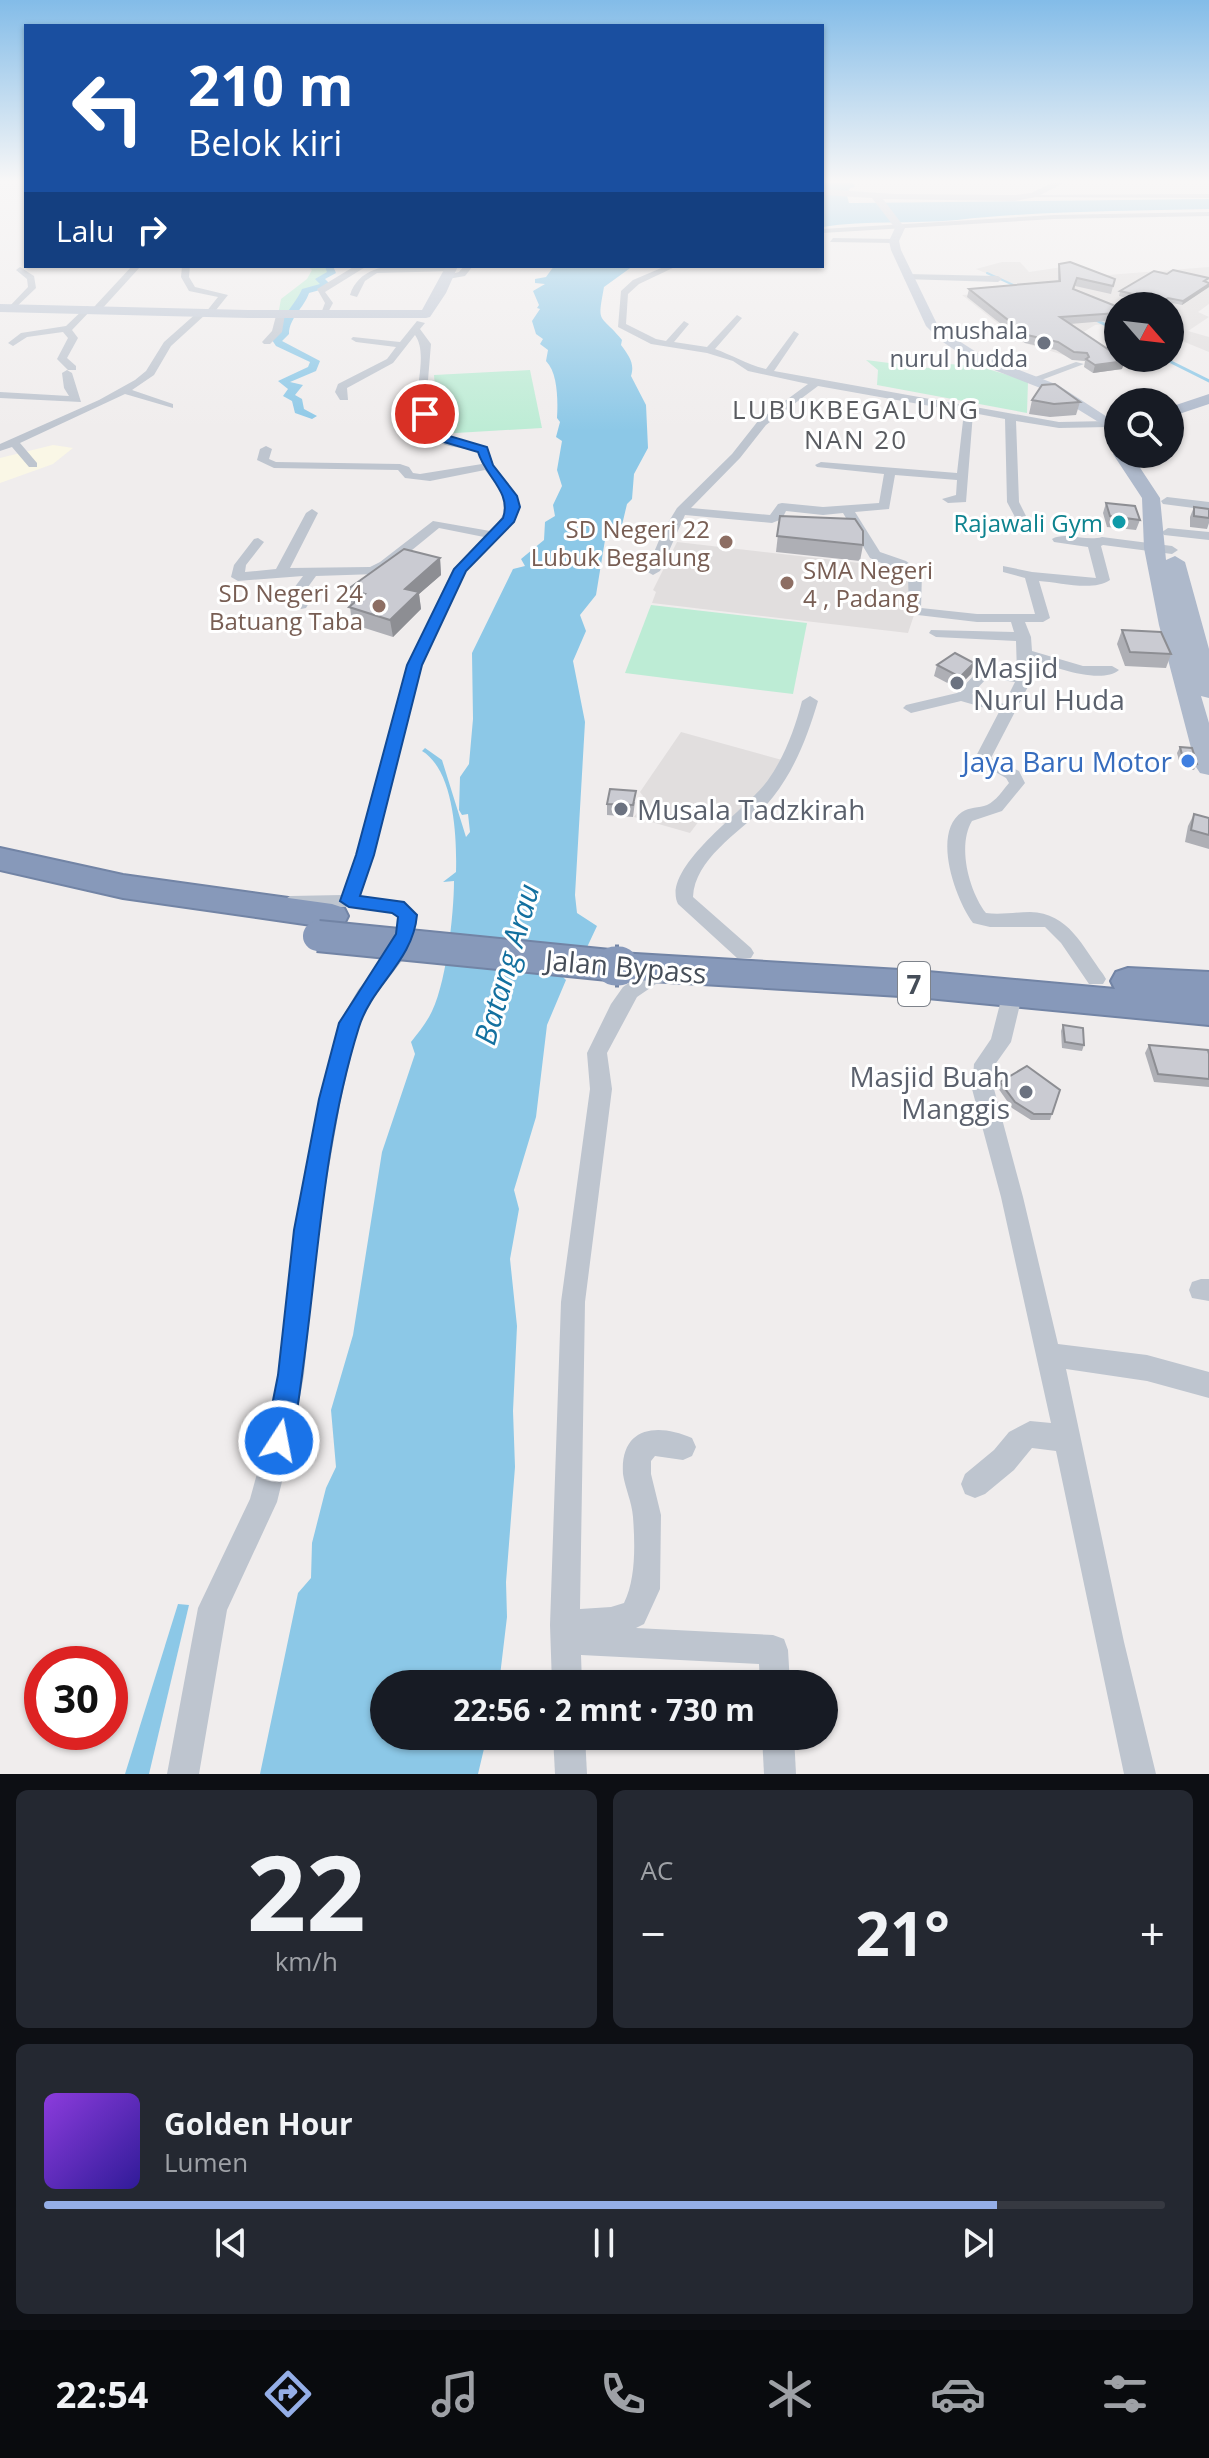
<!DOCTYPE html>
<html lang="id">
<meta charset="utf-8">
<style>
body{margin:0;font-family:"Open Sans",sans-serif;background:#242831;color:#f1f3f6;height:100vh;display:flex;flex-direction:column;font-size:30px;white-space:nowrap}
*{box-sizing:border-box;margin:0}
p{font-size:26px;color:#9ea1a6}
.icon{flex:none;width:44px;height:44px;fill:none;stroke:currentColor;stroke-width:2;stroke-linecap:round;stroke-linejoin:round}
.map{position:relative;height:1774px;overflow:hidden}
.details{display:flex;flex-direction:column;gap:16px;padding:16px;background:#0d0f14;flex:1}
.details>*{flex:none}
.guide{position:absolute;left:24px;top:24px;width:800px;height:244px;border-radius:0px;box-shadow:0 2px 6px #0004;background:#1a4fa0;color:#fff;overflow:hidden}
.needle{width:52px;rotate:118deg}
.fabs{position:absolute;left:1104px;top:292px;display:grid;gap:16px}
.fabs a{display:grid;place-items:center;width:80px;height:80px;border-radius:50%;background:#171b24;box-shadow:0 2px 6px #0004;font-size:40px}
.speed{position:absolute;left:24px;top:1646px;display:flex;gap:16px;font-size:40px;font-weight:700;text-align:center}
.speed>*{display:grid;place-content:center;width:104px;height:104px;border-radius:50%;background:#171b24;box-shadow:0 2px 6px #0004;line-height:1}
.speed .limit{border:12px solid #d22;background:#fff;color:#111}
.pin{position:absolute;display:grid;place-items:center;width:68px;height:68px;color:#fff;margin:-34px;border:4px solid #fff;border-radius:50%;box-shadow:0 2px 8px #0007}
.me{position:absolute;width:88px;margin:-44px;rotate:11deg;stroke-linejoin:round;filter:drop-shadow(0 0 6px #0008)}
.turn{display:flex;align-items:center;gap:28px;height:168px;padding:0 32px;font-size:36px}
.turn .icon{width:104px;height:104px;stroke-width:2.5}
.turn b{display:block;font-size:56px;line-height:68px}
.then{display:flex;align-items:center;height:76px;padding:0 32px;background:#0003;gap:16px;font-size:30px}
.big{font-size:60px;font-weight:700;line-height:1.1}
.details .card{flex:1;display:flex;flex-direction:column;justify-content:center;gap:12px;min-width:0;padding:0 28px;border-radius:12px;background:#242831}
.details .dial{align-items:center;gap:0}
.dial b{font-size:104px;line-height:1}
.song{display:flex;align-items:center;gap:24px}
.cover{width:96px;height:96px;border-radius:12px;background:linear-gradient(135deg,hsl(270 70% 55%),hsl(250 70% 35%))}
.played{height:8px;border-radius:4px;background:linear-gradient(90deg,#94aee7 85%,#363941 85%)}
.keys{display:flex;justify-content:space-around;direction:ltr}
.heat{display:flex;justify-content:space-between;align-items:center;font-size:44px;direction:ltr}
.details .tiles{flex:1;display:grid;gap:16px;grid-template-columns:1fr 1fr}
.card:last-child{grid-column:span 2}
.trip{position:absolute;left:370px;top:1670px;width:468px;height:80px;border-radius:40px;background:#171b24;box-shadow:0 2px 6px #0004;font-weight:700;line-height:80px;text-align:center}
.dock{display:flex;height:128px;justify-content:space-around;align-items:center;background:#090b0e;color:#9ea1a6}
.dock .icon{width:56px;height:56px}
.dock .current{color:#94aee7}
.dock b{font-size:36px;color:#f1f3f6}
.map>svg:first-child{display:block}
</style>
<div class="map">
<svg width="1209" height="1774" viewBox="0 0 1209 1774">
<rect width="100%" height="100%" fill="#f0eded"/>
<path fill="#faf7e6" d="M53,445L73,448L53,464L0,483V458Z"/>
<g fill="#e1dede">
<path d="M1002,262H1020L1029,272L1069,266L1108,275L1209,267V304L1198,312L1209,317L1188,331L1209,337V352L1170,336V306H1118V330L1105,324L1095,325L1082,333L1067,356L1021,342L962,295L1028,291L976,269Z"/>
<path d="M677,542L912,569L918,603L908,633L652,603L656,592L653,590Z"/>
<path d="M681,732L782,760L758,798L735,827L702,817L690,833L634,817L646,800L640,792Z"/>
</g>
<g fill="#bdecd5">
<path d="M307,266H332L321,281L327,284L310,291L295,316L278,315L281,299L307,279L312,270Z"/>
<path d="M866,360L936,369L939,363L981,367L1028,381L1027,413L877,385L878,370Z"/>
<path d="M530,370L542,428L439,434L434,375Z"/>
<path d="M651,605L807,623L793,694L625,673Z"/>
</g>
<g fill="#8cc8e7">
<path d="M822,183H853L855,187L850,188L847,196L849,203H856L1209,199V209C1125,211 1040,211 957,220C912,224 867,220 822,227Z"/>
<path d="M554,266H633L604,287C597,326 599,312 622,340L621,345C629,356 635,363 631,376L646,405L648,448L634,474L632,499L627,504L622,525L605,540L596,595L580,615L586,631L573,661L585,722L575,895L577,913L597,926L574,975L563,977L566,980L547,1025L536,1117L514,1190L519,1209L510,1259L517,1326L513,1411L515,1467L506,1582L507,1617L499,1684H384V1736H487L478,1774H260L298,1593L311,1578L312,1543L326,1488L336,1467L331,1410L353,1335L382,1152L415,1054L411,1042C417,1034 424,1026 429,1017C446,989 454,914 454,881L443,882L456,872C457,837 454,770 422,751L425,748L442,760L466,837L470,832L468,814L462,815L459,810L460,777L469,764L473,719L472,653L513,569L525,566L521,559L544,540L545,522L555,516L553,505L562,486L557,470L562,441L556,437L560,422L557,418C558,401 558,373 546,361L548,350L540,344L543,339L536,334L532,321L540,309L537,308L539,305L533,291L545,284L535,283V279L546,277Z"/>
<path d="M178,1604L189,1605L149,1774H125Z"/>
</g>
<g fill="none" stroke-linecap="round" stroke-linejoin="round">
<path stroke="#8cc8e7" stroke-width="2" d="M987,273L1018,287"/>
<g stroke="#8cc8e7" stroke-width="3">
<path d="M1094,319L1118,331"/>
<path d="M1163,358L1209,381"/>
</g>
<path fill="#8cc8e7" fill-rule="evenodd" d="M325,266H333L336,273L325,279L329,283L327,288L309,293C304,308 289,318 289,334L282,341L320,361L316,371L290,382L303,385L295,395L302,399L304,409L317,416L312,419L295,413L292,401L283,396L288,389L278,381L308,367L310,362L276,346L272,340L279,333C279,318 296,304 302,289L320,284L315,279L327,272Z"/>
<g stroke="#7284a5" stroke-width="4">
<g id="highway">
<path d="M0,848L123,875L332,904L344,908L348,916L344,924L332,928L123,898L0,870Z"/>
<path d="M619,953L917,971L1115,989L1111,981L1116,972L1128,968L1209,972V1025L917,997L619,979L607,975L602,966L607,957Z"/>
</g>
</g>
<g fill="#bec5cf" fill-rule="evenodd">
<path d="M1209,194V198L1021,197L1025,195Z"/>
<path d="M1209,212V216L1054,219L822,233V229L1054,215Z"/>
<path d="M833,238L894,239L898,241L894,243L830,242Z"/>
<path d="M132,266H141L100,311H94V307Z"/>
<path d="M182,266H190L189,277L195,287L228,295L212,315L206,314L171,346L154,375L132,390L173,404V408L125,394L20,443L37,463V467H29L12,447L0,451V444L99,400L135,380L146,371L164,342L199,311L206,312L218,297L189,291L181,277Z"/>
<path d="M355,266H367L325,292L333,303L326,316H320L325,303L317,289Z"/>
<path d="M451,266L454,271L377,273L365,281L357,297L350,295C363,255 417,267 451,266Z"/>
<path d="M464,266H473L465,276L448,279L444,276L459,272Z"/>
<path d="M666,266H677L639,284L628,294L626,324L656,339L666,341L684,321L689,324L674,342L707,347L737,315L742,318L715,349C732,355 748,365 766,369L794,331L799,334L774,371L1059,422L1108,421L1113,424L1108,427L1059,428L1016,421L1019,502L1026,516L1024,519H1016L1007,502L1005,419L973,413L966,502L948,503L942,499L956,495L957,480L895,475L889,509L855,512L880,552L906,561L922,573L921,608L977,614H1035L1025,578L1003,572V566L1032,572L1096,578L1088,547L1054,542L1052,539C1065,531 1086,542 1102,537L1172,546L1178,550L1172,554L1103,545L1101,546L1110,580C1093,592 1059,582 1039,581L1050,618L1043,622H1025L1031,637L1032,651L1083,666H1112L1119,670C1101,685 1054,667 1033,660L1032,679L991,758L1019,771L1025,783L1002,811L972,821C957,846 969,891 986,913C1001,915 1015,912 1030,912C1069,913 1082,946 1103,974L1106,979L1103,984H1089L1061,943L1045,927H990L973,923C956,900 931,833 962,812C969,807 979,808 987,805C996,801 1003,790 1009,783L1006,778L974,760L999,712L961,701L911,713L903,708L906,705L957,693L979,670L1017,673L1016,641L936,637L929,633L931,630L1014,632L1011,622H977L909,614L908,575L870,558L843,513L823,515L786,511L782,519L772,523L685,515L660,571L653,575L646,571L663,531L677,508L732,454L758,421L808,384L748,371L733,361L707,353L651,344L618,327L621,291L633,280ZM818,386L964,412L957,473L821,462L815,465L817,467L884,474L879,503L823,507L782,503L778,504L770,515L691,508L740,458L766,425ZM987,678L1015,682L1004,704L972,694Z"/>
<path d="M20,267L34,276L36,288L12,311L8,308L28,287L27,279L16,270Z"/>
<path d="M907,274L998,276L1002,279L998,282L904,279Z"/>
<path d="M87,306L92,309L72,330L78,338L67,358L76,366V370H68L57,359L68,338L63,332L27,337L13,346L8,343L21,333L66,326Z"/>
<path d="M277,312L285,314L282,332L270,344H264L262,342L272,331Z"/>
<path d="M417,321L425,323L420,329L431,344L427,392L434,426L449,439L487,448L494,466L517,496L519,507L513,522L466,571L421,665L374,855L360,896L403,902L416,915L415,934L404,958L372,1000L359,1023L341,1099L318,1230L304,1375L292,1441L277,1502L227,1610L199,1774H167L198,1608L250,1499L266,1441L278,1375L294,1230L319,1099L339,1023L358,990L387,954L397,934L398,917L392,913L349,907L290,908L281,902L290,896L342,895L356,855L407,665L453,569L484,537L439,528L390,568L377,574L316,576L308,587L314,594L306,608L301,609L294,605L300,595L294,588L303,576L238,581L231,577L234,565L254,539L258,538L264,542L246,565L245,572L276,569L306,513L312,509L318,513L290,568L370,567L380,562L433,521L490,531C517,504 505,496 485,470L430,481L405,478L398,470L274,468L257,460L260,449L266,446L272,449L269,459L276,462L400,464L409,467L413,473L420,474L482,464L478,452C464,447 448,448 436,441C397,417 434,362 415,335L393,363L347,388L348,400H340L335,392L338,384L387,359L396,347L356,342L351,339L353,337L400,342Z"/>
<path d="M1076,362L1084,364L1036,382L1027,380Z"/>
<path d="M67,370L72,373L81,402L0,398V392L69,396L64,388L62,373Z"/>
<path d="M1167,497L1209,502V510L1163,504L1161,501Z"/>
<path d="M1168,528L1209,532V540L1164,535L1162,532Z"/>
<path d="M810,696L818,701C808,735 795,769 773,797C749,828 695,854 693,897L751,948L754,953L751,958H737L678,904C660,867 749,808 768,780C785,756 795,728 802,701Z"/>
<path d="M669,967L676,969L679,974L676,979L656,984L637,997L607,1053L612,1089L585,1302L580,1609L611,1607L624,1603C636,1579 635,1544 633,1517C632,1502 625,1488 623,1474C620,1426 658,1423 692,1438L696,1447L692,1456L683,1460L655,1456L651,1461V1474L661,1515L660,1589L644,1624L636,1628L773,1635L784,1639L788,1650L790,1684H760L759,1664L581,1655L582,1684H552L550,1625L561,1302L590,1089L587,1053L611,1004L623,987L643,973Z"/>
<path d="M1013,985L1020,987L1023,992L1011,1042L994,1066V1089L1023,1197L1058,1344L1147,1355L1209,1372V1398L1147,1381L1066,1369L1124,1642L1156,1774H1124L1056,1451L1032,1448L1014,1470L985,1494L975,1498L965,1494L961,1484L965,1474L994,1450L1009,1432L1030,1421L1051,1423L1001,1197L972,1089L974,1064L991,1039L1003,992L1006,987Z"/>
<path d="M1201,1279H1209V1301L1192,1298L1189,1290L1192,1282Z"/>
<path d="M553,1736H585L587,1774H555Z"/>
<path d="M762,1736H794L796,1774H764Z"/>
</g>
<g fill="#c0c8d5" fill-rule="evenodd">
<path d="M1052,183H1064L1036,197L1015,201L883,199L905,228L899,241L901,250L937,324L948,334L981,355L1058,385L1118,424V434L1048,391L971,361L940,340L926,326L891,250L889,241L895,228L872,198L822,195V189L894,194L1015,195L1031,193Z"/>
<path d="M446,266H458L446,293L430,317L426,318H248L0,312V304L248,310H422Z"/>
</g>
<g fill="#aeb9cb" fill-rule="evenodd">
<path d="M1209,394V404L1170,417V407Z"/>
<path d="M1118,422V443L1109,438L1110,427Z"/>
<path d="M1118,450V454H1131L1160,498L1166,560L1175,556L1185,562L1209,649V698L1201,696L1209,723V775L1200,773L1196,767L1159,625L1144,548L1142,498L1113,454Z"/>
</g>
<use href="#highway" fill="#8799ba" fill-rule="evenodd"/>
<g stroke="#7284a5" stroke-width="34" stroke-linecap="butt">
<path id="highway-bridge-far1" d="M318,936L619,966"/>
</g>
<g stroke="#7284a5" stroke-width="43" stroke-linecap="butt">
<path id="highway-bridge" d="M615,966H619"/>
</g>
<use href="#highway-bridge-far1" stroke="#8799ba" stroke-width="30"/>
<use href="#highway-bridge" stroke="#8799ba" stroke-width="39"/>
</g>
<g fill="#aeafb5">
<path d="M1059,264L1115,279L1111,294L1075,286L1074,289L1118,307V320L1070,324L1122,369L1093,373L1084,367L1085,361L1072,360L1056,350L1025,343L967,297L969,289L1058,282V271Z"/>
<path d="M1208,282L1209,287L1182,305L1167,302L1161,306L1119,296L1120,291Z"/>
<path d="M1032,400L1080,402L1076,415L1050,417L1029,414Z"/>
<path d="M1106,503L1140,520L1136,530L1107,527L1103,513Z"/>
<path d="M1194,507L1209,509V523L1207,529L1190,527V517Z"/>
<path d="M780,516L863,545L860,561L776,552Z"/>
<path d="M440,558L441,575L419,594L421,609L393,637L352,624L348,589Z"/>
<path d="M1122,630L1171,654L1166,668L1125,666L1117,644Z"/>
<path d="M974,663L971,674L957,688L934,676L937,665Z"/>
<path d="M1180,747L1197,764L1194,770L1181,768L1177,753Z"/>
<path d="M635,802L633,817L607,815V804Z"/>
<path d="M1194,814L1209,818V849L1185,842L1188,826Z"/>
<path d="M1063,1025L1084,1045L1082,1051L1062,1048L1061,1031Z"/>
<path d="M1149,1045L1209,1054V1087L1154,1082L1145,1053Z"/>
<path d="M1000,1082L1052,1114L1050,1120H1031L1012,1108L998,1088Z"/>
</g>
<g fill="#8d8e93">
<path d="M1209,284V287L1182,305L1183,301Z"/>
<path d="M1125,361L1122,369L1093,373L1095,365Z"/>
<path d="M440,558L441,575L419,594L421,609L393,637L390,620L405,589Z"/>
<path d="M974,663L971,674L957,688L960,677Z"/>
</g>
<g fill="#cacbd2" stroke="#8d8e93" stroke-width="2">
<path d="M1070,262L1115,279L1113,286L1077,278L1073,289L1118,307V313L1060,317L1118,356V358L1125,361L1095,365L1086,359L1089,357L1087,353L1074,352L1058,342L1027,335L969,289L1060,281L1059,264Z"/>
<path d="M1173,270L1209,278L1204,281L1209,283V284L1183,301L1168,298L1163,301L1120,291L1154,271L1167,274Z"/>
<path d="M1055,384L1080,402L1054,404L1032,400L1042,385Z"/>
<path d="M1106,503L1135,506L1140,520L1110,516Z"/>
<path d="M1194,507L1209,509V518L1194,516Z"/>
<path d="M780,516L855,519L863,531V545L777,536Z"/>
<path d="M404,549L440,558L405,589L419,592L390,620L349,607L365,594L348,589Z"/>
<path d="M1122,630L1161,632L1171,654L1130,652Z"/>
<path d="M955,653L974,663L960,677L937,665Z"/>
<path d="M1180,747L1192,748L1197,764L1184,762Z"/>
<path d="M610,789L636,791L633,805L607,804Z"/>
<path d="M1194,814L1209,818V835L1191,830Z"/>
<path d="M1063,1025L1083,1028L1084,1045L1065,1042Z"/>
<path d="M1149,1045L1208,1050L1209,1054V1079L1158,1074Z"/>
<path d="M1027,1066L1060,1090L1052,1114H1034L1015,1102L1000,1082Z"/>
</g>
<linearGradient id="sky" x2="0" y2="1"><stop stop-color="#83bce8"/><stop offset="0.42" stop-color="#f8f7f7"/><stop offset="1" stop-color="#f8f7f7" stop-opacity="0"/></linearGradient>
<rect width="1209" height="431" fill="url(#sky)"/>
<path fill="#1a73e8" stroke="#114b97" stroke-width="2" d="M425,411L430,414L439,433L487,447L493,465L517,496L520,507L514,522L466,571L422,665L374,855L360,896L404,902L417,915C413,961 372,985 359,1027C317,1161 317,1303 292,1441L288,1450L279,1454L269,1450L265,1441L278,1375L294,1230L319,1099L339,1023L396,934L398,917L392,913L349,907L340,901L356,855L407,665L454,569L503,518C512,492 485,476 478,452L430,438L419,414Z"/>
<g fill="#6b7280" stroke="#fff" stroke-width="3">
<circle cx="1044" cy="343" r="8"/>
<circle cx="957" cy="683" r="8"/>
<circle cx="621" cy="809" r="8"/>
<circle cx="1026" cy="1092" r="8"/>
</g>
<circle fill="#0f9aa8" stroke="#fff" stroke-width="3" cx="1119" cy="522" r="8"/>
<g fill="#8d6e63" stroke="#fff" stroke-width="3">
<circle cx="726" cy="542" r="8"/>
<circle cx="787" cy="583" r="8"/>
<circle cx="379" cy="606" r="8"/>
</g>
<circle fill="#3f7fe0" stroke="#fff" stroke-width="3" cx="1188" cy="761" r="8"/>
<g text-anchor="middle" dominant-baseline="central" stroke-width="6" stroke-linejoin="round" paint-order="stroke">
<g font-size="24" fill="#5b616d" stroke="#fff" text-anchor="end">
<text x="1028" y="329">mushala<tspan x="1028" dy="28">nurul hudda</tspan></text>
</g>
<g font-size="24" fill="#0d838f" stroke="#fff" text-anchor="end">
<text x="1103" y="522">Rajawali Gym</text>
</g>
<g font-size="24" fill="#785e54" stroke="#fff" text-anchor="end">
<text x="710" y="528">SD Negeri 22<tspan x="710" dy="28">Lubuk Begalung</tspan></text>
<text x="803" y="569" text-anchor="start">SMA Negeri<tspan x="803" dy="28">4 , Padang</tspan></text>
<text x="363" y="592">SD Negeri 24<tspan x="363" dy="28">Batuang Taba</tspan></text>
</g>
<g font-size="26" letter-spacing="2" fill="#5a5c61" stroke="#fff">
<text x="856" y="409">LUBUKBEGALUNG<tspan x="856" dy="30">NAN 20</tspan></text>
</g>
<rect fill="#fff" stroke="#7e838b" stroke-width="2" x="898" y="962" width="32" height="44" rx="6"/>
<g font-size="26" font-weight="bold" fill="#464e59">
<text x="914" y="984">7</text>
</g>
<g font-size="28" fill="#5b616d" stroke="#fff" text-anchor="start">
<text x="973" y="667">Masjid<tspan x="973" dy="32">Nurul Huda</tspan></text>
<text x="637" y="809">Musala Tadzkirah</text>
<text x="1010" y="1076" text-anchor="end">Masjid Buah<tspan x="1010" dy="32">Manggis</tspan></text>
</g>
<g font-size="28" fill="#366cbe" stroke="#fff" text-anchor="end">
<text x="1172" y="761">Jaya Baru Motor</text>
</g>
<g font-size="28" fill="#464e59" stroke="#fff">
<text transform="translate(626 966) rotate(5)">Jalan Bypass</text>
</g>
<g font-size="30" font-style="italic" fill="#13709f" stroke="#fff">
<text transform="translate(506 964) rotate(-74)">Batang Arau</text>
</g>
</g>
</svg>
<div class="fabs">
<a><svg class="needle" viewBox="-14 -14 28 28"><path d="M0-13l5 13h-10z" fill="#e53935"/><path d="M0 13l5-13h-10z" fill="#9ea1a6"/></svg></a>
<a><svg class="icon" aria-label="search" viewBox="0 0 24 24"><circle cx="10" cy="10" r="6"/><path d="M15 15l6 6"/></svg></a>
</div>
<div class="speed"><div class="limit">30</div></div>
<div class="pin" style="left:425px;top:414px;background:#d93025"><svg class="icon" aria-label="arrive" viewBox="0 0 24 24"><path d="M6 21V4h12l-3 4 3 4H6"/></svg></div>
<svg class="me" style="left:279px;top:1441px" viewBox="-20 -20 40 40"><circle r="17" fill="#1a73e8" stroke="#fff" stroke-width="3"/><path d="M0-11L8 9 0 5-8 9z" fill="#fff"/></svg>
<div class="trip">22:56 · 2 mnt · 730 m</div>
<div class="guide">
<div class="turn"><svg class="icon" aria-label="left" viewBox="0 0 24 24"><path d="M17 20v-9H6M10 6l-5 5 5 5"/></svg><div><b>210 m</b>Belok kiri</div></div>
<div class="then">Lalu<svg class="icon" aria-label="right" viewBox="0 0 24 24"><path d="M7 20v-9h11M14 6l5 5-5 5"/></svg></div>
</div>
</div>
<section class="details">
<div class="tiles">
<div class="card dial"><b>22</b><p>km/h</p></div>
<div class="card"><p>AC</p>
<div class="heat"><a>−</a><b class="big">21°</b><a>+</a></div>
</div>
<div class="card">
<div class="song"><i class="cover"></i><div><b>Golden Hour</b><p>Lumen</p></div></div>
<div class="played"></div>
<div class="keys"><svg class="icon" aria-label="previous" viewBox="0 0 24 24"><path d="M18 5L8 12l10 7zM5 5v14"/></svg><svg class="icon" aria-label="pause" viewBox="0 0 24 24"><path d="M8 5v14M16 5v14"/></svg><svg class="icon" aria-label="next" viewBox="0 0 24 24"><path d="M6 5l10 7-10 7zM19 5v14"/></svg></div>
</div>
</div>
</section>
<nav class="dock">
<b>22:54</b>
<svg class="icon current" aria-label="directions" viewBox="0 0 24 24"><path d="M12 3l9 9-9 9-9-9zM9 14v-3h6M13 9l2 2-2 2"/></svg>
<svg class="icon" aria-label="music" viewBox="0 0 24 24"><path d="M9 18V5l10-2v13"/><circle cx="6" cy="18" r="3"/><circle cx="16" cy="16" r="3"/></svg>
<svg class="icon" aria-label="phone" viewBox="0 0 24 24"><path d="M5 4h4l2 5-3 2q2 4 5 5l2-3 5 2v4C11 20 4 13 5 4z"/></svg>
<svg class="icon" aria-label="climate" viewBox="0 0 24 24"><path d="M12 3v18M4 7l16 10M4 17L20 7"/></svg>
<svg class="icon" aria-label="car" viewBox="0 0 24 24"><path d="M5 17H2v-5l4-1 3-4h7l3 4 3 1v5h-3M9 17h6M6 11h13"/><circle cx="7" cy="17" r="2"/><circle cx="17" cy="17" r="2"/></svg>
<svg class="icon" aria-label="filters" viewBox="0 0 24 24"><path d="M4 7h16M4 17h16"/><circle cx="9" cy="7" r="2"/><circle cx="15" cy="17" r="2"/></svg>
</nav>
